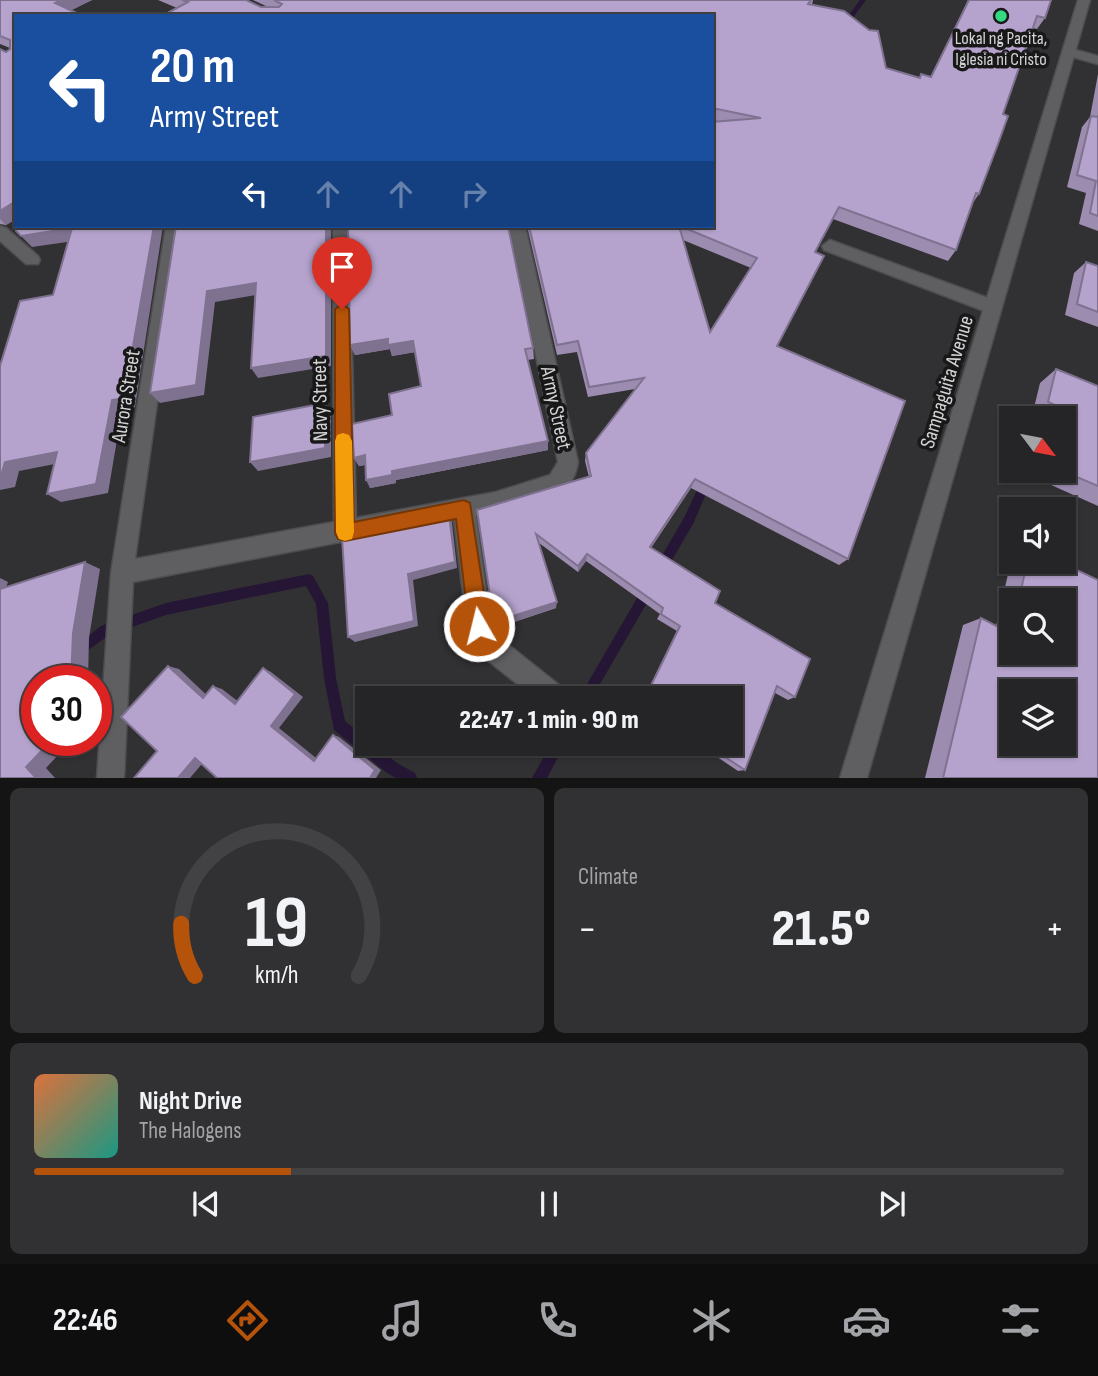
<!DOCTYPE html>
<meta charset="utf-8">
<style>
body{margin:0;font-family:"Sofia Sans Condensed",sans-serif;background:#313032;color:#f1f3f6;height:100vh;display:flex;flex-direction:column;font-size:26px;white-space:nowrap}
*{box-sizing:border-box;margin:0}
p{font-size:23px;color:#a3a4a7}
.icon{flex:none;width:38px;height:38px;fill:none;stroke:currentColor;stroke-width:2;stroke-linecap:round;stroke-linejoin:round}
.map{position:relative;height:778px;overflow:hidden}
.drawer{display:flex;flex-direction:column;gap:10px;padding:10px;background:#141415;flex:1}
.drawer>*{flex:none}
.top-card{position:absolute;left:14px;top:14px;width:700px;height:214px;border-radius:0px;box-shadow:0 2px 5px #0004,0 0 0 2px #424143;background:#1a4fa0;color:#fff;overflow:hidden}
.needle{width:46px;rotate:122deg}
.tools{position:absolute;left:999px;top:406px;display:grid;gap:14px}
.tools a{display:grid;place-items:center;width:77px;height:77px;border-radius:0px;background:#252426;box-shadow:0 2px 5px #0004,0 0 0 2px #424143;font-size:35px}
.speed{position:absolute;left:21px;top:665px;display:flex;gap:14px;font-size:35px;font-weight:700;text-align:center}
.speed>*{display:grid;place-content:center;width:91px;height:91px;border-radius:50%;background:#252426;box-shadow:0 2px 5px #0004,0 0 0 2px #424143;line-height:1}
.speed .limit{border:10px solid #d22;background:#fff;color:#111}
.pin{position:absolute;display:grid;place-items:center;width:60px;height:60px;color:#fff;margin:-72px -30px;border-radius:50% 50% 50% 0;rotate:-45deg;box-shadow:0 0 7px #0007}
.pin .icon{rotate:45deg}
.me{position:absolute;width:77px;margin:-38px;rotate:352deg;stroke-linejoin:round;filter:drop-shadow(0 0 5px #0008)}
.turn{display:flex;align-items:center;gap:24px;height:147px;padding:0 21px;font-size:32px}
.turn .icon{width:91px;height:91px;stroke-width:2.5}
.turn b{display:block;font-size:49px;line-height:60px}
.lanes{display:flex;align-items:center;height:66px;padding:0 21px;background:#0003;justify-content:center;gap:35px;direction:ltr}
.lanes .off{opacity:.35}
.big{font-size:52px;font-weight:800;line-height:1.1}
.drawer .tile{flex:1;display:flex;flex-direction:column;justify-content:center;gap:10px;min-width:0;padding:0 24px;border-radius:10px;background:#313032}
.drawer .dial{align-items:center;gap:0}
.dial svg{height:182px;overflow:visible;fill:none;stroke:#424143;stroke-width:7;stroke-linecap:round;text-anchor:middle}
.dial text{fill:#f1f3f6;stroke:none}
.song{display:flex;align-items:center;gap:21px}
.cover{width:84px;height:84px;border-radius:10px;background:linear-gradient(135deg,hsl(20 70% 55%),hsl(170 70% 35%))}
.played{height:7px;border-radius:4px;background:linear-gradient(90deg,#b45309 25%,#424143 25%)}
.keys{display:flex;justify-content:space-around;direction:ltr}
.heat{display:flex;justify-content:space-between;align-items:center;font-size:38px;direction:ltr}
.drawer .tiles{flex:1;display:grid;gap:10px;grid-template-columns:1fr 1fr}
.tile:last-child{grid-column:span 2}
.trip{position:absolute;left:355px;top:686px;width:388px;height:70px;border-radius:0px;background:#252426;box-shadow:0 2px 5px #0004,0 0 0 2px #424143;font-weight:800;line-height:70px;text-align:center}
.tab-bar{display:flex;height:112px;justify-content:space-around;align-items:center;background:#0f0e0f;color:#a3a4a7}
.tab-bar .icon{width:49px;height:49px}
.tab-bar .on{color:#b45309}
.tab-bar b{font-size:32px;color:#f1f3f6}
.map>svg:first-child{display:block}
</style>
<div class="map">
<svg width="1098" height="778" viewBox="0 0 1098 778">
<rect width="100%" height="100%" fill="#313032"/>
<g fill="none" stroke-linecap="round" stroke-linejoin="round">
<g fill="#251636" fill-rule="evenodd">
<path d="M860,0H866L846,27H842L841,26Z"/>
<path d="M706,477L710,479L711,482L693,524L665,572L661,574L657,572L655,568L657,564L685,516L702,479Z"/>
<path d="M309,574L313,576L328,603L336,678L345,721L368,740V744H373L397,763L415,773L417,778H396L387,773L334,730L324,678L316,604L306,586L166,615L109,635L80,656L76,654L74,650L76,646L101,626L166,603Z"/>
<path d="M648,584L652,586L654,590L652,594L592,698H579L644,586Z"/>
<path d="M551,744H565L547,778H532Z"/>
</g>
<g stroke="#4d4c4e" stroke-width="3">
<path id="service" d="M830,240L999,302L1002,307L999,312H987L824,250L822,246Z"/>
</g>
<g stroke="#4d4c4e" stroke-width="3">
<g id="minor">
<path d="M1069,48L1098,56V64L1065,55V49Z"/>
<path d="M0,226L6,228L38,256L40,260L38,264H26L0,241Z"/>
<path d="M166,226H182L135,559L334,522L333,226H349L356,518L496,492L550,475L558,462L509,226H525L578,462C576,472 574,480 566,487C554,498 494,512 476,516L491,626L495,634L564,689L568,698H535L477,652L467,626L454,520L133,582L124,778H97L111,573Z"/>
</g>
</g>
<g stroke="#4d4c4e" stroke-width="3">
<path id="tertiary" d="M1078,0H1090L867,778H840Z"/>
</g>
<use href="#service" fill="#5f5e61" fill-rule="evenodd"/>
<use href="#minor" fill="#5f5e61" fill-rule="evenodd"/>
<use href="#tertiary" fill="#5f5e61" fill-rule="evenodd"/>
</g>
<g fill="#9c8cb0" fill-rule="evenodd">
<path d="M0,0H92L71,10L16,16V219L6,225L0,224V49L6,52L10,48L0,44Z"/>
<path d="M158,0H246L261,7H268L253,0H813L812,5L886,68L920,78L931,77L968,0L1045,18L1037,29L1033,28L1003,114L979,194L972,204L956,250L948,261L833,219L815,252L777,346L848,559L839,565L691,488L651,548L715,603L795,697L788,700L775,693L745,770L738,771L698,744H732V698H644L677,631L657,619L660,614L586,561L578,572L539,543L556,608L496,628L477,510L589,477L585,461L586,453L635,389L588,397L577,352L557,355L527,226H712L717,121L712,120V16L177,8ZM683,240L751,268L710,332Z"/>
<path d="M1098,74V231L1079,224L1086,193L1067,187L1082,127L1090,117Z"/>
<path d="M1086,262L1098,266V327L1065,315L1074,273Z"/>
<path d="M350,345L533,348L534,359L527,360L548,450L396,480V483L370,488L365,465L359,466L354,458L421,386L415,352L392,356L390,349L355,355Z"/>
<path d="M1056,369L1098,386V506L1040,480L1042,471H1064V418H1038L1032,416L1040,383Z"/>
<path d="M1012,557V562H1060L1098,778H925L963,625L981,618L996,626ZM1012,600H1064L1012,653Z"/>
</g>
<g fill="#7f7290">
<path d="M61,0H92L62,15L55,3Z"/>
<path d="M16,201V219L6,225L0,219V211Z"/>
<path d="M154,226H163L135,407L122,410L108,493L61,502L47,494L112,400Z"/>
<path d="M326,226H331V366L258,378L251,368Z"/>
<path d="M72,228L81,240L32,247L21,236Z"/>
<path d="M256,283L262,294L215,302L204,395L160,403L150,393L207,291Z"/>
<path d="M388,339L413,341L416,352L392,356L390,349L355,355L350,345Z"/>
<path d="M325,403L331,413V457L258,471L250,462Z"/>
<path d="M548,441V450L396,480V483L370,488L366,480L392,471Z"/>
<path d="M57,452L70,461L19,471L15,487L0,490V479L5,462Z"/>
<path d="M365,455L370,464L359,466L354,458Z"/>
<path d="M695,479L691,488L647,554L650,547Z"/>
<path d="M449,515L452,523L457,568L413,580L418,626L355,642L348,637Z"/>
<path d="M587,554L586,561L578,572V566Z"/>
<path d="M85,562L100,569L89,638L88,681H71L73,633Z"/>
<path d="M0,578L8,582L1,601H0Z"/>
<path d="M557,602L556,608L496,628L494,622Z"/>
<path d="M168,666L179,669L213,701L203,698Z"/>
<path d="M263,668L271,672L303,697L279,728L321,762L314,761L271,726Z"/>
<path d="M213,686L222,689L244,706L235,704Z"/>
<path d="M333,735L339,737L381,770L376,778H370Z"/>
<path d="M52,740H72L46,768L55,778H36L26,767Z"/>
<path d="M195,758L206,759L190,778H178Z"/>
</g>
<g fill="#b5a3cd" stroke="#7f7290" stroke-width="2" fill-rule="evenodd">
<path d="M0,0H61L55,3L83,16H16V201L0,211V49L6,52L10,49V40L0,36Z"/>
<path d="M182,0H246L261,7H279L282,4L274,0H811L808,4L844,11L869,30L878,31L886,68L920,78L921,74L931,77L969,0H1051L1045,18L1037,16L1003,114L1008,116L998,144L979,194L976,193L956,250L839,207L815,252L824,256L777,346L905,401L848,559L695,479L650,547L720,591L715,603L810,659L795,697L777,686L745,770L705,744H732V698H645L680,626L661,614L663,608L587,554L578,566L536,534L557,602L494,622L477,510L591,476L586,453L644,378L589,387L578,341L557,345L529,226H679L710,332L757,258L680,226H712V122L761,118L712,108V16H162L188,2Z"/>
<path d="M1098,115V216L1090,213L1096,181L1077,175L1091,116L1098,117Z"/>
<path d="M17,226H154L124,398L112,400L96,484L47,494L57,452L5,462L0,479V366L20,301L53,295L72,228L21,236L16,231Z"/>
<path d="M176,226H326V356L251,368L256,283L207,291L196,385L150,393Z"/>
<path d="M348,226H508L533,348L525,349L548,441L392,471V475L366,480L365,455L354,458L352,424L392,415L389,394L421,386L413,341L388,345V339L350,345Z"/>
<path d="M1086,262L1098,266V312L1077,304Z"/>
<path d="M1056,369L1098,386V486L1063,471L1064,438L1069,411L1048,402Z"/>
<path d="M325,403V448L250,462L253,417Z"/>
<path d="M449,515L455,562L408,574L414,621L348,637L342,536Z"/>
<path d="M85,562L73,633L71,681H37V685L35,684L37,688V740H52L26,767L36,778H0V589Z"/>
<path d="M1027,562H1060L1098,580V778H943L981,618L1012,634V653H1064V600H1019ZM1012,691H1064V744H1012Z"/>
<path d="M168,666L203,698L213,686L235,704L263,668L295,694L271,726L314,761L333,735L375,770L370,778H217L195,758L178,778H134L157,751L121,717Z"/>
</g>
<path fill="#b45309" stroke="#753606" stroke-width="2" d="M342,304L349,309L354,522L464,500L470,503L489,626L486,633L479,636L472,633L469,626L456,519L345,541L338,539L335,533V309Z"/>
<path fill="#f59e0b" d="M343,433L349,435L352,441L354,532L352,539L345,541L339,539L336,532L335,441L337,435Z"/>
<circle fill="#35d881" stroke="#181819" stroke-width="2.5" cx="1001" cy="16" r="7"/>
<g text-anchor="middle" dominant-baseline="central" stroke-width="7" stroke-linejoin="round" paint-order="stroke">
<g font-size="18" fill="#d4d3d5" stroke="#181819">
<text x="1001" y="38">Lokal ng Pacita,<tspan x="1001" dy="21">Iglesia ni Cristo</tspan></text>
</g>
<g font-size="21" fill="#d4d3d5" stroke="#181819">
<text transform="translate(947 382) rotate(-73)">Sampaguita Avenue</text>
<text transform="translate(126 396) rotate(-81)">Aurora Street</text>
<text transform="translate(320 400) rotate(-91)">Navy Street</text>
<text transform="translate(556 408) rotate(78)">Army Street</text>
</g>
</g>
</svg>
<div class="tools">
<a><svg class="needle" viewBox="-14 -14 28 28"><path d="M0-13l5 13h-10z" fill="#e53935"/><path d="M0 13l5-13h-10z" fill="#a3a4a7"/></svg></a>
<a><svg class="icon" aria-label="sound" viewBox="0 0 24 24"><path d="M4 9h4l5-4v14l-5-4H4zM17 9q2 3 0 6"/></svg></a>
<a><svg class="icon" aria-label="search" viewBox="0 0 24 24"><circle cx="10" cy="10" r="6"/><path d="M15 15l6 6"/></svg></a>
<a><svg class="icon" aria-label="layers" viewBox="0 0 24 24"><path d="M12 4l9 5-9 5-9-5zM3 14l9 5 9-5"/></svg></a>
</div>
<div class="speed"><div class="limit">30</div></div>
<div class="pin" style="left:342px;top:309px;background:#d93025"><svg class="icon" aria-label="arrive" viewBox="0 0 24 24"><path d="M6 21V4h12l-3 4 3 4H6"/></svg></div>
<svg class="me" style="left:479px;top:626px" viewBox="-20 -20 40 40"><circle r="17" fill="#b45309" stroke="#fff" stroke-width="3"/><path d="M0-11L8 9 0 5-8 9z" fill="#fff"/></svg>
<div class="trip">22:47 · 1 min · 90 m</div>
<div class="top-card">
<div class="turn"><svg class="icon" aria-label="left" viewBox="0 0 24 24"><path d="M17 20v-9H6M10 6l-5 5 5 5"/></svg><div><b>20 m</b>Army Street</div></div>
<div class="lanes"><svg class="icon" aria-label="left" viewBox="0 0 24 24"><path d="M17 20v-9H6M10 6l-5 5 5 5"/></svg><svg class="icon off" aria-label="ahead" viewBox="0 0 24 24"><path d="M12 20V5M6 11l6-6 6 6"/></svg><svg class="icon off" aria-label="ahead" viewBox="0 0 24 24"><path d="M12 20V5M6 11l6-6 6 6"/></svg><svg class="icon off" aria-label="right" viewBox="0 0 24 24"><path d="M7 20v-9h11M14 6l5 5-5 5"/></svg></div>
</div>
</div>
<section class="drawer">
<div class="tiles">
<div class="tile dial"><svg viewBox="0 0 100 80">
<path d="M14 69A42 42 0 1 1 86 69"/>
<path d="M14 69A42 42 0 0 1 8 46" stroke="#b45309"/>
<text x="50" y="56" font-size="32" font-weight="700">19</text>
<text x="50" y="72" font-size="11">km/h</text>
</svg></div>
<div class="tile"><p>Climate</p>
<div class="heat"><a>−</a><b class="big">21.5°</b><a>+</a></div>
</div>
<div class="tile">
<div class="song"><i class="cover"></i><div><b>Night Drive</b><p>The Halogens</p></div></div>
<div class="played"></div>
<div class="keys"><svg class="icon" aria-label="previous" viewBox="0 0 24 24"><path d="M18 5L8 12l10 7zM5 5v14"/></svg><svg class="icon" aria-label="pause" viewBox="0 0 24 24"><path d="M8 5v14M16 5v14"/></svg><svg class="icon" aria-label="next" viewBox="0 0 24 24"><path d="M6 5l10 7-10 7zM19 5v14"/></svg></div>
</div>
</div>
</section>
<nav class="tab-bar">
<b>22:46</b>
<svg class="icon on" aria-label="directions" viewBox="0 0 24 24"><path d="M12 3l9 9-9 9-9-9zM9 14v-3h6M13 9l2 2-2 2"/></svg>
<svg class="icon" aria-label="music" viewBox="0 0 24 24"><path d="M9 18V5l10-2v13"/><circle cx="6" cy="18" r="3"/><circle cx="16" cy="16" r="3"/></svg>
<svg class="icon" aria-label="phone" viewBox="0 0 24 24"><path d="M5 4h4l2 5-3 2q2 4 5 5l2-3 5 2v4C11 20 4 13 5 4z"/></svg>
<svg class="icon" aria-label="climate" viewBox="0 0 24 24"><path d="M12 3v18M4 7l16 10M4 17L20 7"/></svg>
<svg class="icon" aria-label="car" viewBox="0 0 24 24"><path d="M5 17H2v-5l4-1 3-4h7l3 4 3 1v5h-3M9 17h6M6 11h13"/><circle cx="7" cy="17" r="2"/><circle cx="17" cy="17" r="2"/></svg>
<svg class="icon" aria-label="filters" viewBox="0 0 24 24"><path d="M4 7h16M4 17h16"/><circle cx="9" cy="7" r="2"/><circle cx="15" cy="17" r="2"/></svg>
</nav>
